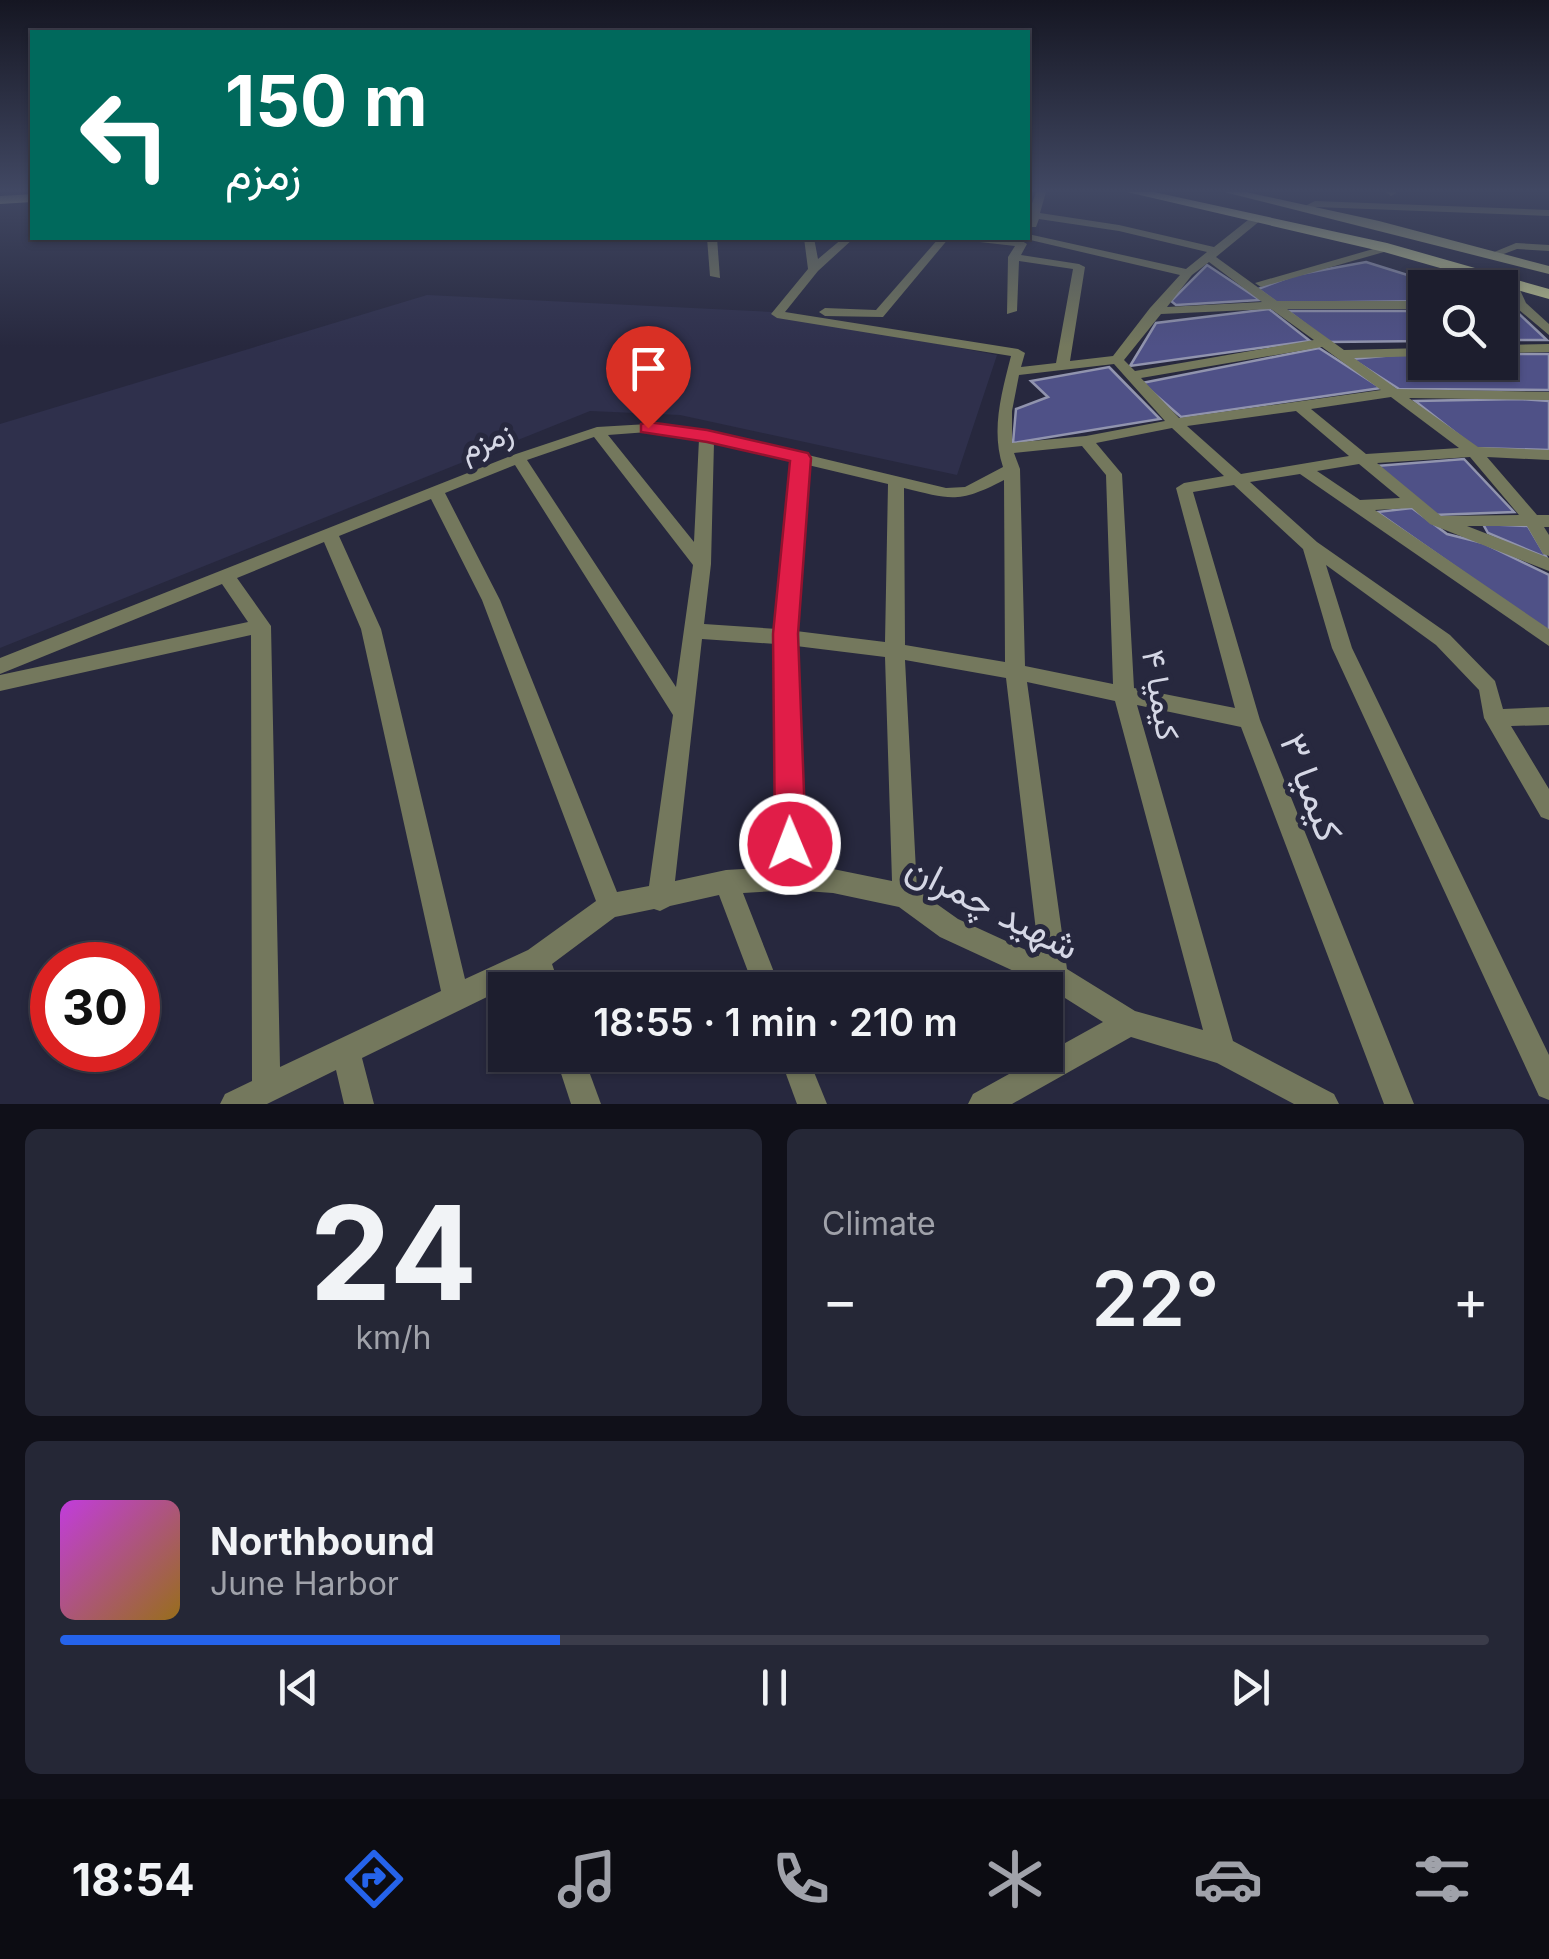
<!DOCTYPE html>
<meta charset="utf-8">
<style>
body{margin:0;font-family:Inter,Vazirmatn,sans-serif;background:#252736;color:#f1f3f6;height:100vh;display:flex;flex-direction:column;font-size:38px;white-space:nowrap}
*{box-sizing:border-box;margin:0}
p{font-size:32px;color:#a0a2aa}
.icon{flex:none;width:55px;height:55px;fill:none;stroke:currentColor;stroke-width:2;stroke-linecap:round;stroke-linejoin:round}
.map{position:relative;height:1104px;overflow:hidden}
.panel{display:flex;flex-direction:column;gap:25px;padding:25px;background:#101019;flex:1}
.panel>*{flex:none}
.banner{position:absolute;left:30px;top:30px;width:1000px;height:210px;border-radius:0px;box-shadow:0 2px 8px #0004,0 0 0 2px #3b3c4a;background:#00695c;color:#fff;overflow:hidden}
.tools{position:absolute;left:1408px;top:270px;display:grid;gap:20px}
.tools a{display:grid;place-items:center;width:110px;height:110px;border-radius:0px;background:#1d1e2e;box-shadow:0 2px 8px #0004,0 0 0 2px #3b3c4a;font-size:50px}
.speed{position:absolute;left:30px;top:942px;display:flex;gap:20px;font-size:50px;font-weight:700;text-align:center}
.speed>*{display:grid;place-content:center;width:130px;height:130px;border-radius:50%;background:#1d1e2e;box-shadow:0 2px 8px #0004,0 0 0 2px #3b3c4a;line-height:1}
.speed .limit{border:15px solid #d22;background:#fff;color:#111}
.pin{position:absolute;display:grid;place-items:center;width:85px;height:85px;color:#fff;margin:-102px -42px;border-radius:50% 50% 50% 0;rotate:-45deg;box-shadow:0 0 10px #0007}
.pin .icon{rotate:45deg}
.me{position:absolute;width:110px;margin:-55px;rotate:359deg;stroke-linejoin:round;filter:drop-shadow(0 0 8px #0008)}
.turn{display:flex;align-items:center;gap:35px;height:210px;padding:0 30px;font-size:45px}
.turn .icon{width:130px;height:130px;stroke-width:2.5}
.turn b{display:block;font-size:70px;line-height:85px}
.big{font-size:75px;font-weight:600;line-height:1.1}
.panel .card{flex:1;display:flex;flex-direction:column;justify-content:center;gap:15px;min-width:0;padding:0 35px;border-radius:15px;background:#252736}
.panel .dial{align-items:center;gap:0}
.dial b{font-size:130px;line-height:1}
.song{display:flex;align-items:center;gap:30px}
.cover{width:120px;height:120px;border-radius:15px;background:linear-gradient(135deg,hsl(290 70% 55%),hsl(40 70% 35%))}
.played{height:10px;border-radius:5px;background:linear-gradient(90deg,#2563eb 35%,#3b3c4a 35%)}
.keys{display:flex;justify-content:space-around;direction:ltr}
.heat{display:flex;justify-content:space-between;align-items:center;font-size:55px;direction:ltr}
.panel .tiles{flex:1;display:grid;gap:25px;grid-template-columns:1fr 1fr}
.card:last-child{grid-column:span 2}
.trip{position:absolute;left:488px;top:972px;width:575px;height:100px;border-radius:0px;background:#1d1e2e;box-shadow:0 2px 8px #0004,0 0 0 2px #3b3c4a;font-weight:600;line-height:100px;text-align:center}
.menu{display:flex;height:160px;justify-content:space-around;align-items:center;background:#0c0c12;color:#a0a2aa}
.menu .icon{width:70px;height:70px}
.menu .selected{color:#2563eb}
.menu b{font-size:45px;color:#f1f3f6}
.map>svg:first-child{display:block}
</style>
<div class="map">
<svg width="1549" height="1104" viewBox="0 0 1549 1104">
<rect width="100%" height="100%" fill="#27283e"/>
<path fill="#2f304c" d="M427,295L772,312L997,355L957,475L680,415L590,411L0,648V424Z"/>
<g fill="#4f5187" stroke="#9194ae" stroke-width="2.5">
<path d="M1366,262L1449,288H1425V301L1277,303L1258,289L1295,275Z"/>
<path d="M1207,265L1260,300L1176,305L1171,301Z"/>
<path d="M1269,309L1310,341L1130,366L1156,323Z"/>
<path d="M1288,311H1425V341L1328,342Z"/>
<path d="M1500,311H1516L1547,340H1500Z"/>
<path d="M1319,348L1381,388L1181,417L1142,383Z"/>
<path d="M1404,354H1425V362H1500V354H1549V390L1399,389L1352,359Z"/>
<path d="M1109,367L1160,419L1013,443L1016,409L1048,397L1031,381Z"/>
<path d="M1520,399L1549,401V450L1475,448L1415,401Z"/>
<path d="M1464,459L1514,512L1433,515L1376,466Z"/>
<path d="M1412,508L1447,534L1483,543L1549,575V633L1377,512Z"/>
<path d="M1483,524L1528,526L1547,558L1488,533Z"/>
</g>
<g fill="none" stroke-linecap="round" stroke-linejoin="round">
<g fill="#74785d" fill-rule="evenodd">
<path d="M1036,192H1046L1040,213L1119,225L1214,247L1253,216H1261V220L1216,257L1277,301H1425V309H1287L1344,350L1425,348V356L1354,358L1397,389L1549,392V400L1409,398L1478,447L1549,450V460L1487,457L1537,515H1549V527H1544L1549,535V556L1543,554L1527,526H1467L1549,558V571L1430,524L1412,508L1375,510L1549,629V646L1300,474L1250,482L1317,542L1450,635L1495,681L1503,709L1549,707V725L1511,726L1549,789V820L1541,817L1484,718L1479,690L1436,645L1326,565L1352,648L1549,1055V1100L1539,1096L1332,648L1303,549L1234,485L1193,492L1260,720L1414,1104H1384L1241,727L1137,705L1233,1041L1334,1094L1339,1104H1294L1217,1063L1131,1037L1012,1104H968L973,1094L1103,1022L1046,986L940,937L899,907L833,893L791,890L743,893L781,990H755L719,895L670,906L660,911L654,909L615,917L552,964L561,990H535L530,976L362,1058L374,1104H344L336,1070L267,1104H220L225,1094L252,1081L251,635L0,691V675L248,622L222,584L0,674V658L513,455L597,427L648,424L707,431L946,488L965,487L1003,467C991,431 1001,395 1011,356L777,318L771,314L808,269L804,238H814L818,259L843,238H854L818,271L785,312L1018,349L1025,353L1021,367L1056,363L1073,269L1019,261L1017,311L1007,314L1008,257L1015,246L971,241L966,238L1022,241L1027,244L1021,255L1079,264L1085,267L1070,361L1113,356L1150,308L1180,275L1026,239L1028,234L1186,269L1207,252L1119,231L1039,219L1036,227H1028V215ZM1209,262L1262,302L1167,307L1192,275ZM1271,309L1314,340L1135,371L1124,360L1161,314ZM1322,347L1381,390L1179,418L1141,378ZM1114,364L1165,421L1086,436L1012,443V411L1019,375ZM1391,397L1459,448L1366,454L1311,409ZM1296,411L1349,456L1241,474L1187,426ZM1172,428L1224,476L1184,483L1176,488L1235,708L1134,688L1122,474L1096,443ZM648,432L699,439L694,542L608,435ZM594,437L693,565L676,687L527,460ZM714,442L793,461L777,629L704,624L711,564ZM1082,446L1106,475L1113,684L1025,666L1020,469L1014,453ZM1470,457L1519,515L1441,516L1377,463ZM1359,464L1400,498L1360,500L1317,471ZM515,465L673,715L649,886L617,892L500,600L445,493ZM808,465L888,484L885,642L796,631ZM1004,480L1005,662L905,645L904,488C952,500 960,503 1004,480ZM431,499L482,600L596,901L528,950L465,979L381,629L339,536ZM324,542L361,629L441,991L280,1067L271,626L237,578ZM702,639L776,644L779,867L726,870L675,881ZM796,646L885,657L892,881L833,869L803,867ZM905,660L1006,678L1039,956L958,919L917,890ZM1027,682L1115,701L1203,1030L1135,1011L1067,969Z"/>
<path d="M1386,192H1396V193L1391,196Z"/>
<path d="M1315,201L1549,210V216L1316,207L1306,211L1301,208Z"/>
<path d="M707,238H717L720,278L710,276Z"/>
<path d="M939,238H949L883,317L825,316L819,312L825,308L876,310Z"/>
<path d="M1516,243L1549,245V251L1517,249L1493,258L1487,255Z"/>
<path d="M1387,245L1391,246V250L1261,287L1255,283Z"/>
<path d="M1507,279H1515L1526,303L1549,324V335L1518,309H1500V301H1513L1505,282Z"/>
<path d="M1549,344V352L1500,353V345Z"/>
<path d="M555,1055H583L601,1104H571Z"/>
<path d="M779,1055H807L827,1104H797Z"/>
</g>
<path fill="#9ea379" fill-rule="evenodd" d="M1224,192H1246L1379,221L1549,266V274Z"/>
<g fill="#bec58e" fill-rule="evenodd">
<path d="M1127,192H1154L1387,243L1549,289V299L1384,252Z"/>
<path d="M32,194V202L0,204V196Z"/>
</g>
</g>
<linearGradient id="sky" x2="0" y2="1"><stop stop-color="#151622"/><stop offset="0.55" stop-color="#414863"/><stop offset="1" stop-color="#414863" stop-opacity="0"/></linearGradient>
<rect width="1549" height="347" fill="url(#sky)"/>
<path fill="#e11d48" stroke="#92132f" stroke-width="2.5" d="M648,422L707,430L808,453L811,458L798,634L806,844L801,854L790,858L779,854L775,844L773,634L790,461L707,442L641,432V424Z"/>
<g text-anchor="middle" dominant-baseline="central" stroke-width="10" stroke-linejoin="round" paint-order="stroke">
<g font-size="32" fill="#d5d7e5" stroke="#27283e">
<text transform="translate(486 440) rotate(-22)">زمزم</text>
<text transform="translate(1161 695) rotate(80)">کیمیا ۴</text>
</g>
<g font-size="38" fill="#d5d7e5" stroke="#27283e">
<text transform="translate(1312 787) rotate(69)">کیمیا ۳</text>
<text transform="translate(993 906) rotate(27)">شهید چمران</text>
</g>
</g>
</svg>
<div class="tools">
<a><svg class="icon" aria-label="search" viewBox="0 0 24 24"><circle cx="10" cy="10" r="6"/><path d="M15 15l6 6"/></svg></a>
</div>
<div class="speed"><div class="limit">30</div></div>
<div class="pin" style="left:648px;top:428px;background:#d93025"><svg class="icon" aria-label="arrive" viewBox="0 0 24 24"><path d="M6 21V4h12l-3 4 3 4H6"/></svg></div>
<svg class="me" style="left:790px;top:844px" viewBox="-20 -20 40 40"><circle r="17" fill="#e11d48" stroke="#fff" stroke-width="3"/><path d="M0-11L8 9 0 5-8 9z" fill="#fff"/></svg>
<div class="trip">18:55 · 1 min · 210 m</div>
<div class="banner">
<div class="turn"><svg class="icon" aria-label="left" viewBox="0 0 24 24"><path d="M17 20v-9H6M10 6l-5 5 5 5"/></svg><div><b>150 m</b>زمزم</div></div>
</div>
</div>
<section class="panel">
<div class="tiles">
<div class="card dial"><b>24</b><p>km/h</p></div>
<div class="card"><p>Climate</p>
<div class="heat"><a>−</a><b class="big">22°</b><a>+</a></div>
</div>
<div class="card">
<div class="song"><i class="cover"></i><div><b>Northbound</b><p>June Harbor</p></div></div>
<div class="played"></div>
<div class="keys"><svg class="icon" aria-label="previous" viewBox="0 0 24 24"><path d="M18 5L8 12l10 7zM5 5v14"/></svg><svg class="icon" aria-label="pause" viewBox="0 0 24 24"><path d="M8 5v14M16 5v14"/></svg><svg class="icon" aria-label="next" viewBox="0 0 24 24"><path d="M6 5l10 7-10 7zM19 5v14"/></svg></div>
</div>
</div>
</section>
<nav class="menu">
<b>18:54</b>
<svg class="icon selected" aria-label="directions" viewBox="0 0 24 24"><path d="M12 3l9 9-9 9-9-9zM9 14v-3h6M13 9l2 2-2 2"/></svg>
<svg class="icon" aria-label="music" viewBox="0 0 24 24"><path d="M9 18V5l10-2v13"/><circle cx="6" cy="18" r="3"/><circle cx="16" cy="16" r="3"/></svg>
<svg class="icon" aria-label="phone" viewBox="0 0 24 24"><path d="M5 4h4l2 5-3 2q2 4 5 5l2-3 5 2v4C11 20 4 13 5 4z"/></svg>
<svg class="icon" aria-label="climate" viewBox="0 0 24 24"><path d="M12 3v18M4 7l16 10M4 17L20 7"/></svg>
<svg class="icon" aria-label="car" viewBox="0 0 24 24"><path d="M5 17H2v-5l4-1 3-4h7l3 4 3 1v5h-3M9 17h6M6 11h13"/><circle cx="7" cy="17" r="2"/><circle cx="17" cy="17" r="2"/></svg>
<svg class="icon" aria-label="filters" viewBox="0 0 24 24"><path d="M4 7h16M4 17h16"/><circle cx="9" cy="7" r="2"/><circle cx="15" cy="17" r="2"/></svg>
</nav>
